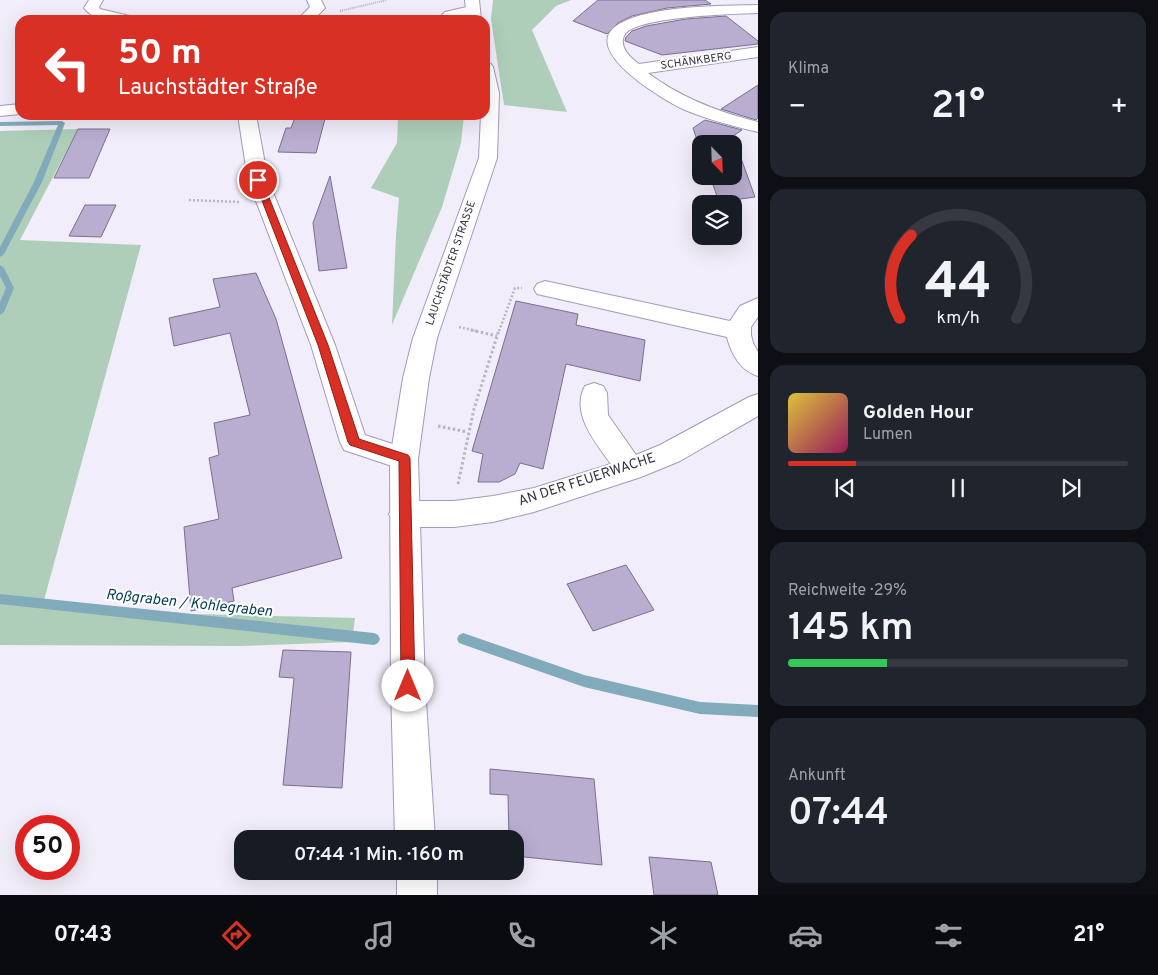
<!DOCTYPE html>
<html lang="de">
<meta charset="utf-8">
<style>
body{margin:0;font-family:Overpass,sans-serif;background:#20242c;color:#f1f3f6;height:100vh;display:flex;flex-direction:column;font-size:19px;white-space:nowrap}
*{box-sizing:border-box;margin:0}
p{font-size:16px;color:#9ea1a6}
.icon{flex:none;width:28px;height:28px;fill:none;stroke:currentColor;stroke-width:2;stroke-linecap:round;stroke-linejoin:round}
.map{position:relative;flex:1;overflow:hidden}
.panel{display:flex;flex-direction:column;gap:12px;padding:12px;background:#0d0f14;width:400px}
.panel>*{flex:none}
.guide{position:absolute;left:15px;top:15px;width:475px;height:105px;border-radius:15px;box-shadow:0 5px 20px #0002;background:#d93025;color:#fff;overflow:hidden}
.needle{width:32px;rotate:157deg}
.fabs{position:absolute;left:692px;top:135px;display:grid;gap:10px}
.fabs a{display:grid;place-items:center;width:50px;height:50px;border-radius:10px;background:#171b24;box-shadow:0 5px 20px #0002;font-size:25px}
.speed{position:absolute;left:15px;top:815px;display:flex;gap:10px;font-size:25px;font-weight:700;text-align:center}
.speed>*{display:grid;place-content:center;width:65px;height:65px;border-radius:50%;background:#171b24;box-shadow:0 5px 20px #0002;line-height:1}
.speed .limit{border:8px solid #d22;background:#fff;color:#111}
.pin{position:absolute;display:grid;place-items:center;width:42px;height:42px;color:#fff;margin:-21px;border:2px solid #fff;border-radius:50%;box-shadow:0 1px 5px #0007}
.me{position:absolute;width:55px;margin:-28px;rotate:0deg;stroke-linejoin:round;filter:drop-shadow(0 0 4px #0008)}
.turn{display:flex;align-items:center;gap:18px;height:105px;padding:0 20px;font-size:22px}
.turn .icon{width:65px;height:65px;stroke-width:2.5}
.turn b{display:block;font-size:35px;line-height:42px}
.big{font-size:38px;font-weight:600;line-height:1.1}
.panel .tile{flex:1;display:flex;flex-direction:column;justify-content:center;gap:8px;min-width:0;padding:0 18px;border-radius:15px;background:#20242c}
.panel .dial{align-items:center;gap:0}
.dial svg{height:130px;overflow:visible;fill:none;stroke:#363941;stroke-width:7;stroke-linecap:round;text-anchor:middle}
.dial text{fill:#f1f3f6;stroke:none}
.song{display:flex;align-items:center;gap:15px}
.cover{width:60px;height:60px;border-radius:8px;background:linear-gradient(135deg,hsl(50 70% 55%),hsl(330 70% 35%))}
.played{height:5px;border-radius:2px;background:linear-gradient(90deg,#d93025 20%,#363941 20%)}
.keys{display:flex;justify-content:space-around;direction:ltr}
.heat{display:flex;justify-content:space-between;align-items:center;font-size:28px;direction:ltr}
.charge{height:8px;border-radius:4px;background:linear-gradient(90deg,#34c759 29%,#363941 0)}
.trip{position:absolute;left:234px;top:830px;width:290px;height:50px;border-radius:15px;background:#171b24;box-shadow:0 5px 20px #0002;font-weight:600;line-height:50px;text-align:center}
.dock{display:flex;height:80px;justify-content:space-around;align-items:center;background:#090b0e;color:#9ea1a6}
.dock .icon{width:35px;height:35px}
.dock .current{color:#d93025}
.dock b{font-size:22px;color:#f1f3f6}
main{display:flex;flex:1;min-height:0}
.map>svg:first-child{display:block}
</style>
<main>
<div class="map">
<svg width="758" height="895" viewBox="0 0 758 895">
<rect width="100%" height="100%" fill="#f1edfa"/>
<g fill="#aeceb9">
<path d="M493,0H571L556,6L532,30L567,112L504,105L491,19Z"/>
<path d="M396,115H464L461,143L442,207L392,325L396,235L399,198L371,188L397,143L398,118Z"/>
<path d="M78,129L20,240L141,245L44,600L193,614L355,618L352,642L241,646L0,645V131Z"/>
</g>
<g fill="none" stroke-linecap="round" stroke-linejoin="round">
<g fill="#81aabb" fill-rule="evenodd">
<path d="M62,121L65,123L42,182L4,254L0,257V247L34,182L58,125L0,126V122Z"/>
<path d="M0,265L4,268L14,288L4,312L0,315V302L6,288L0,276Z"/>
<path d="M0,594L374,633L378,635L380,639L378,643L374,645L0,604Z"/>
<path d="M463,633L584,675L700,702L758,705V717L700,714L584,687L459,643L457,639L459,635Z"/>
</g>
</g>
<g fill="#b9add0" stroke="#7a708d">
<path d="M598,0H705L711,4L667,8L632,16L618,23L607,34L573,21Z"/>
<path d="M726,16L758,41V44L662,55L625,41L626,37L632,31L646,26L686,19Z"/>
<path d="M758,85V118L756,120L721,109Z"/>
<path d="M296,115H326L316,153L278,152L286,128H291Z"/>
<path d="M705,120L742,130L733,136L755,197L719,202L710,176H734V144H701V152L693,128Z"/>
<path d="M78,129H110L89,178H54Z"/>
<path d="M330,176L347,268L319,271L313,223Z"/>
<path d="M85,205H116L101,237L69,236Z"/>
<path d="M256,273L276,319L342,558L232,588L234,601L191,611L184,527L219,519L209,458L219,455L214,423L250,415L230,333L174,346L169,318L220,307L213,279Z"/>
<path d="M516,301L578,314L576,325L645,340L640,381L566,364L543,469L520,463L515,474L499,482H478L483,454L472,451Z"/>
<path d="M626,565L654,610L593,631L567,584Z"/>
<path d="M283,650L351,652L342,788L283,785L294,678L279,677Z"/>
<path d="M490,769L594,779L602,865L515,856V839H509L508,795L490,794Z"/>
<path d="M649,857L711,862L718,895H654Z"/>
</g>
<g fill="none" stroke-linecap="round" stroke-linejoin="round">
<g stroke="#a49ab9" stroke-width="2">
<g id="minor">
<path d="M89,0H103L99,7L100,9L134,17L136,20C120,20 95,23 84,8Z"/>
<path d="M307,0H321L325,8L313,20H297L310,7Z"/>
<path d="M758,5V13C737,14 632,16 624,36C619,48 631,58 639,64L758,47V57L648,73C681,98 719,112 758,122V132C733,126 709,120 685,110C665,101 576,49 619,24C651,5 721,6 758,5Z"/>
<path d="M471,6L476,7L478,10L476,13L453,20H437L445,12Z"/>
<path d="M20,104V114L0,116V106Z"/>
<path d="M238,115H256L268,180L335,345L365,435L414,451L418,459L414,467L404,470L344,450L340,442L311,345L248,180Z"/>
<path d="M545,281L730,321L740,306L758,298V317L751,327V335L753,343L758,352V376C741,371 731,354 727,337L537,294L534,289L537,284Z"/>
<path d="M594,383L603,386L607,393L608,415L636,455L660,445L749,397L758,394V416L680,461L641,477L534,512L493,522L454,527H404L394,523L389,514L394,505L404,501H454L493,496L534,488L611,464C596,443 570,413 585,386Z"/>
</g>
</g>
<g stroke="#a49ab9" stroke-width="2">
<g id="major">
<path d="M465,0H479L481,20H467Z"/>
<path d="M485,62L491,64L493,67L499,93L497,158L437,338L429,378L418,459L425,686L435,839H395L391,686L390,459L403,378L413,338L479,158L481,115H485Z"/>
<rect x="397" y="871" width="40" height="24"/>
</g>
</g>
<path stroke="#b9b5c2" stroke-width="2" stroke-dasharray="1 1" stroke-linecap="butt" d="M340,11L387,0"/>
<g stroke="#b9b5c2" stroke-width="2.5" stroke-dasharray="2 2" stroke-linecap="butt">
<path d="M189,200L239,202"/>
<path d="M459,327L476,331"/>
<path d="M499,331L515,288H522"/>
</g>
<g stroke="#b9b5c2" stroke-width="3" stroke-dasharray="2.5 2.5" stroke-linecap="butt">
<path d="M471,330L497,336"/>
<path d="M438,426L467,432"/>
<path d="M458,484L474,409L499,330"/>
</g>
<use href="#minor" fill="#fff" fill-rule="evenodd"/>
<use href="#major" fill="#fff" fill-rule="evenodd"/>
</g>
<path fill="#d93025" stroke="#8d1f18" d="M258,177L262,180L328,345L359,439L408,455L410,458L415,686L413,691L408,693L403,691L401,686L399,461L350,445L348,442L318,345L254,180Z"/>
<g text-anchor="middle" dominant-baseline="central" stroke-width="4" stroke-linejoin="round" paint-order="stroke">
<g font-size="11" fill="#383441" stroke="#fdfdfd">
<text transform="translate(696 61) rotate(-8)">SCHÄNKBERG</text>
<text transform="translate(451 263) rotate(-71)">LAUCHSTÄDTER STRASSE</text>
</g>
<g font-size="14" fill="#383441" stroke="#fdfdfd">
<text transform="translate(587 480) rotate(-18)">AN DER FEUERWACHE</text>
</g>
<g font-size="15" font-style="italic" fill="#003d50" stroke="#fdfdfd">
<text transform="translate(189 604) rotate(6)">Roßgraben / Kohlegraben</text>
</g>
</g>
</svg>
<div class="fabs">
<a><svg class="needle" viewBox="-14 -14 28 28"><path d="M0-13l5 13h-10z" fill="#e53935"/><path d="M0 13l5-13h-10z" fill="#9ea1a6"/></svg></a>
<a><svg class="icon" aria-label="layers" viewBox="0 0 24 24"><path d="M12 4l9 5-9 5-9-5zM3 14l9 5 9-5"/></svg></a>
</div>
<div class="speed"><div class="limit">50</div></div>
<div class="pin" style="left:258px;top:180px;background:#d93025"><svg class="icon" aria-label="arrive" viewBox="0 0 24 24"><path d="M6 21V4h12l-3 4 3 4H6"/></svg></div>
<svg class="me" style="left:408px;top:686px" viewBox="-20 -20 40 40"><circle r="19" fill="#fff"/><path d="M0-13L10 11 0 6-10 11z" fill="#d93025"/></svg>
<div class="trip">07:44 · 1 Min. · 160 m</div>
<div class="guide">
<div class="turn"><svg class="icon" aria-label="left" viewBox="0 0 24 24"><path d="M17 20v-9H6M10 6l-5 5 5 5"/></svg><div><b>50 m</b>Lauchstädter Straße</div></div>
</div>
</div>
<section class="panel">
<div class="tile"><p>Klima</p>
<div class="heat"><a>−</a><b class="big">21°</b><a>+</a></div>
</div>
<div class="tile dial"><svg viewBox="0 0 100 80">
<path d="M14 69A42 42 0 1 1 86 69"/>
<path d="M14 69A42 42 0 0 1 21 18" stroke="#d93025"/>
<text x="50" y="56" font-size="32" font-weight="700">44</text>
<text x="50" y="72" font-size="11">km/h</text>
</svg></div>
<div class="tile">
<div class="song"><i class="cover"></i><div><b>Golden Hour</b><p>Lumen</p></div></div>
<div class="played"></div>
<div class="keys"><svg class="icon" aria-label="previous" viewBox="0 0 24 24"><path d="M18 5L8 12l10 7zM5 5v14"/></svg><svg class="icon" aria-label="pause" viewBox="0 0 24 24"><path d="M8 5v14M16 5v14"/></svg><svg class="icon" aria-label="next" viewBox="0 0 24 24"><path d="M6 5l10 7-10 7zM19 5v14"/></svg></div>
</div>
<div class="tile"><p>Reichweite · 29%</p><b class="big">145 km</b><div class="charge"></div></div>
<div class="tile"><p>Ankunft</p><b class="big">07:44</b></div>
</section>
</main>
<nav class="dock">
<b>07:43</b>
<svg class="icon current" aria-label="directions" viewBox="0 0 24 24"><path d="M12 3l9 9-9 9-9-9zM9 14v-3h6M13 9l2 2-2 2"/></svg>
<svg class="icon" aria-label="music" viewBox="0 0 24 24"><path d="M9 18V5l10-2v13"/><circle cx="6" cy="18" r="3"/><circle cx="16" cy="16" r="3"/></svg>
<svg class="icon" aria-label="phone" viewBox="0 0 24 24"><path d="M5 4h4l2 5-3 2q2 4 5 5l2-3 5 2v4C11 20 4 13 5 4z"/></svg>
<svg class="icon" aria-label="climate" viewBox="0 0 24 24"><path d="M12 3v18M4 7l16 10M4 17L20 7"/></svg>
<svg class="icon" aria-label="car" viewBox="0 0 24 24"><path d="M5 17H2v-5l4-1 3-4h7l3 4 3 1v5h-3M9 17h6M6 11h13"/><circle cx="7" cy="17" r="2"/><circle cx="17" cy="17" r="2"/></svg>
<svg class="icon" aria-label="filters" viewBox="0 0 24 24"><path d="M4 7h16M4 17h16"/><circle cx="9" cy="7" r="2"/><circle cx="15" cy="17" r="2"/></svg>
<b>21°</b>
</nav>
